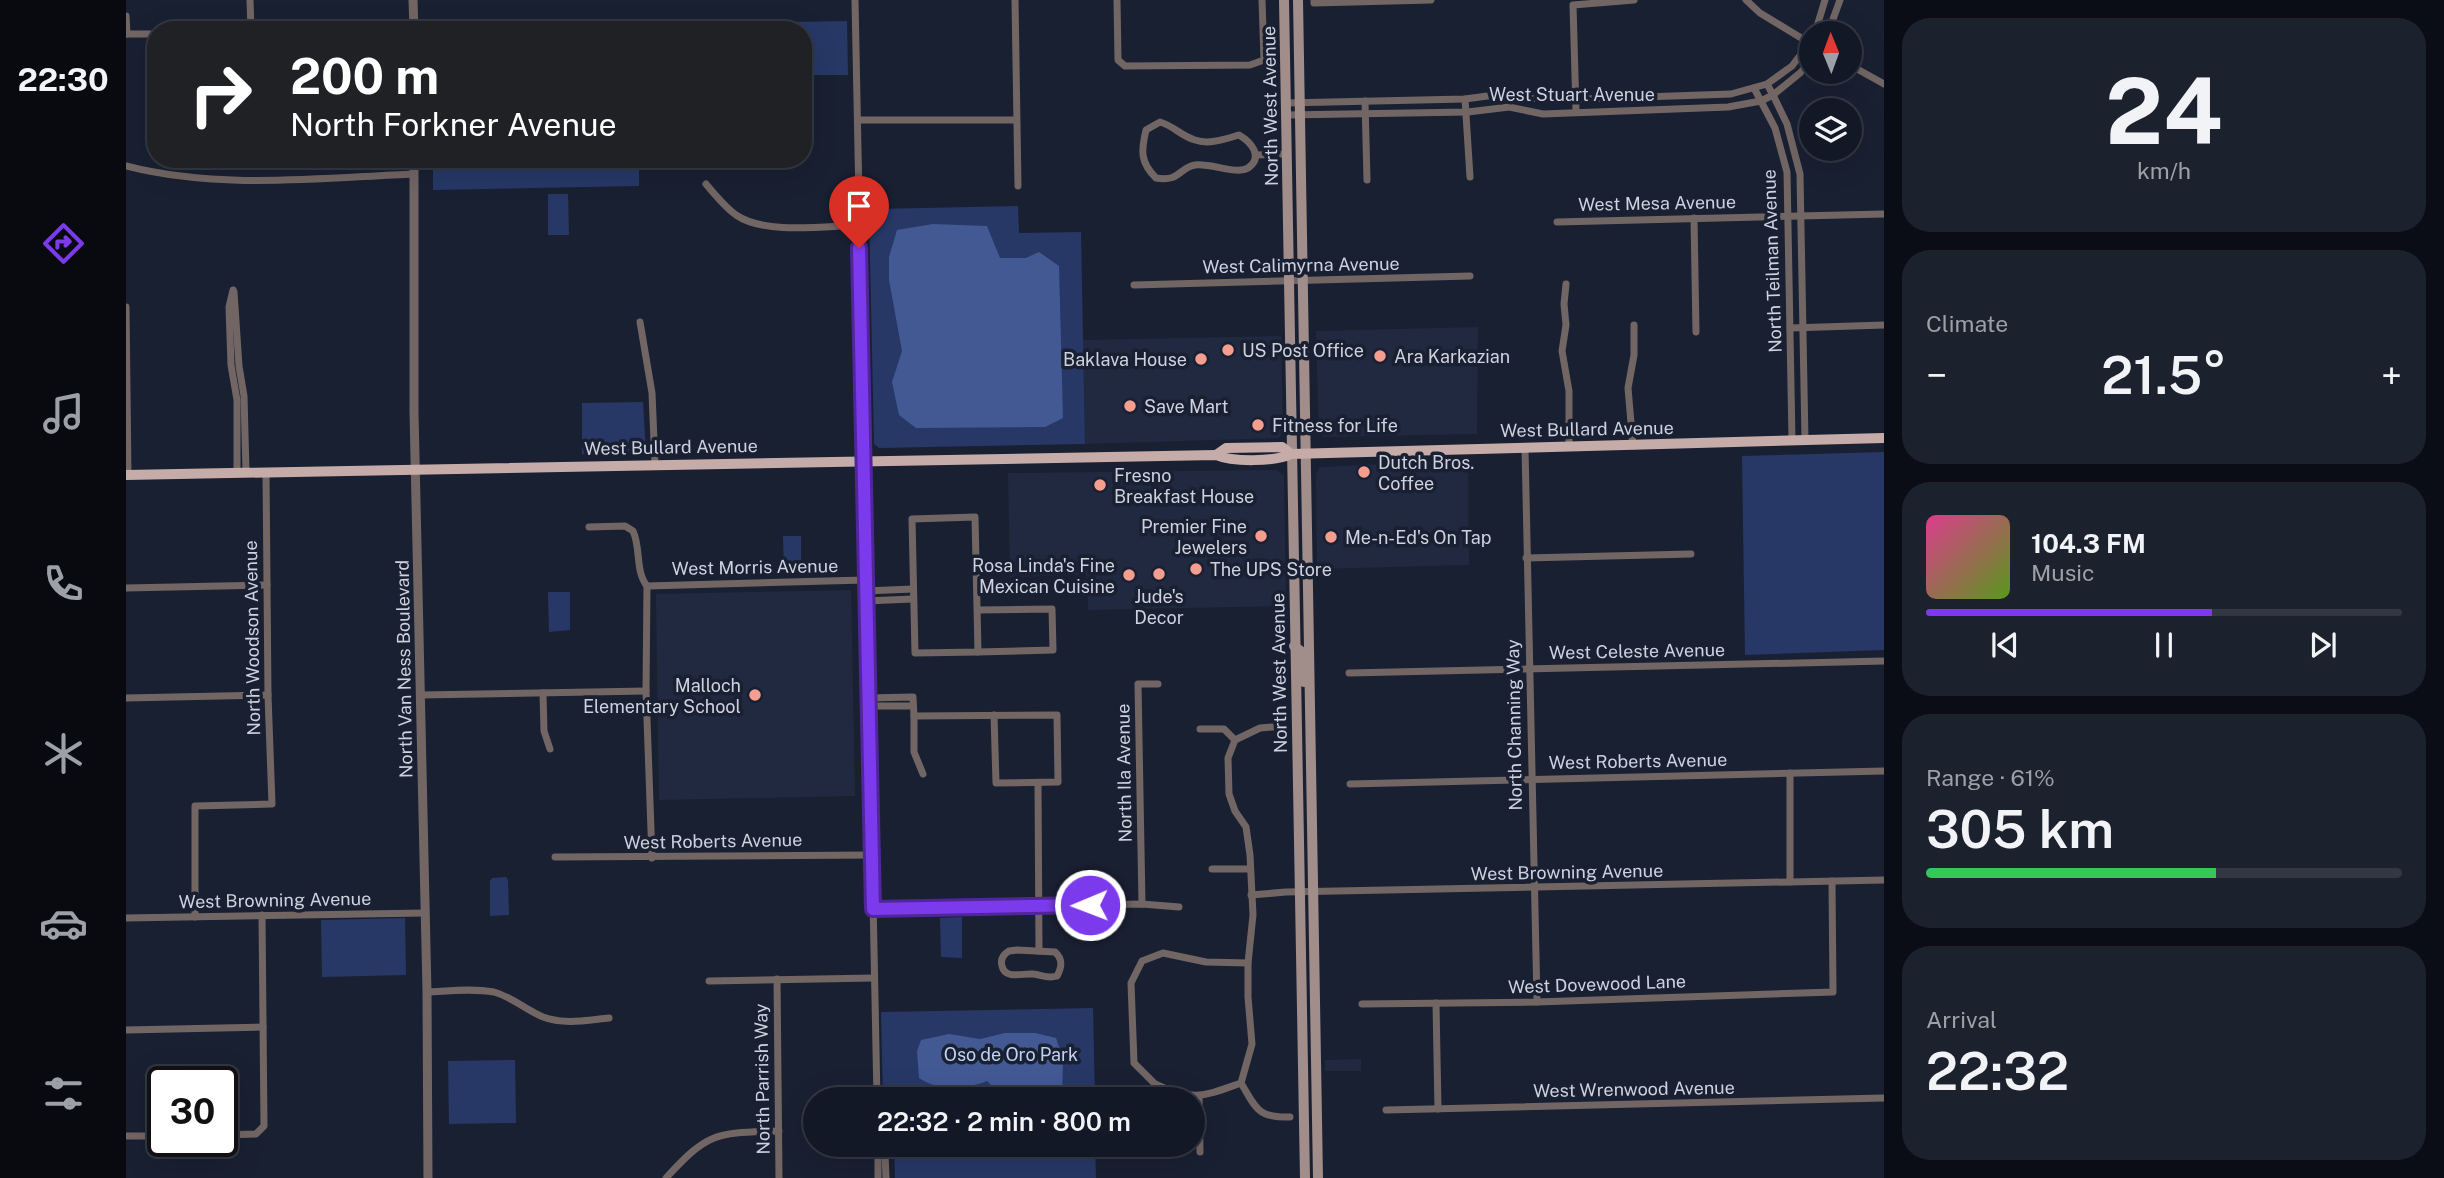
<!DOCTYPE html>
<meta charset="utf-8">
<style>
body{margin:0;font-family:"Public Sans",sans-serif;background:#1c212e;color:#f1f3f6;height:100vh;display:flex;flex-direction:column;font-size:26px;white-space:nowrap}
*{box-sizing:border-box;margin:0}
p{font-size:23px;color:#9da0a7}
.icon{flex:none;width:38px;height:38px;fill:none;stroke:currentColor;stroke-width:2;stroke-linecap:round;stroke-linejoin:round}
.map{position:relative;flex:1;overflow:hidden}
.drawer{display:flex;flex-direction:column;gap:18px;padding:18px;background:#0a0d15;width:560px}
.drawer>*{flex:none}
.guide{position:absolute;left:21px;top:21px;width:665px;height:147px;border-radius:28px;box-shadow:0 7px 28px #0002,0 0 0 2px #323743;background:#202124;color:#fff;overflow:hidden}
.needle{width:46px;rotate:359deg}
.tools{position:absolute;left:1673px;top:21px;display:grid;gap:14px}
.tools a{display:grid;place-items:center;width:63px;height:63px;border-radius:50%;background:#131826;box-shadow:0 7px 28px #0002,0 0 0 2px #323743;font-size:35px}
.speed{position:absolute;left:21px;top:1066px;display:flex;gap:14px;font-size:35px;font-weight:700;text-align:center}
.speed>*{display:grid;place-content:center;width:91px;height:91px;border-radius:50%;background:#131826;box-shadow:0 7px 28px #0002,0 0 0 2px #323743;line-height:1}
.speed .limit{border:4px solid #111;border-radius:10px;background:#fff;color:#111}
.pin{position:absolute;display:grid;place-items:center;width:60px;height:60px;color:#fff;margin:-72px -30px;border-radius:50% 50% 50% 0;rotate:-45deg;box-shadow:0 0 7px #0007}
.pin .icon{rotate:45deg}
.me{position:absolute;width:77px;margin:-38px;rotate:269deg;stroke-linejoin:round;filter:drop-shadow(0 0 5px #0008)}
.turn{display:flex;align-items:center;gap:24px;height:147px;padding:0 28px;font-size:32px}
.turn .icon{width:91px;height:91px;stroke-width:2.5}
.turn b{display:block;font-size:49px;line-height:60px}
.big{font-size:52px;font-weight:600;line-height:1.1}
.drawer .tile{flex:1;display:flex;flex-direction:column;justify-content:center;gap:10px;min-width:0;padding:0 24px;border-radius:28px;background:#1c212e}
.drawer .dial{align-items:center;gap:0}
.dial b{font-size:91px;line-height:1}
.song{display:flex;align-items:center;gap:21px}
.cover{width:84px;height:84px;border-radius:10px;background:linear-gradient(135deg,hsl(330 70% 55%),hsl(90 70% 35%))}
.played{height:7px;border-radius:4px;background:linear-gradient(90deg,#7c3aed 60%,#323743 60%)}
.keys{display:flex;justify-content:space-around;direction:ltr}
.heat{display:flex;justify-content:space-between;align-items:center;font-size:38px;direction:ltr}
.charge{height:10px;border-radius:5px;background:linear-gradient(90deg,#34c759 61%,#323743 0)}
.trip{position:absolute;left:677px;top:1087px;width:402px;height:70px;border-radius:35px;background:#131826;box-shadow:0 7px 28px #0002,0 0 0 2px #323743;font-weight:600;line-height:70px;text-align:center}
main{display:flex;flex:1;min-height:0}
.menu{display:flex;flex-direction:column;width:126px;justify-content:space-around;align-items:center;background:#080a0f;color:#9da0a7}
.menu .icon{width:49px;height:49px}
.menu .on{color:#7c3aed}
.menu b{font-size:32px;color:#f1f3f6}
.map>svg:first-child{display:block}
</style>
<main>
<nav class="menu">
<b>22:30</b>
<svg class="icon on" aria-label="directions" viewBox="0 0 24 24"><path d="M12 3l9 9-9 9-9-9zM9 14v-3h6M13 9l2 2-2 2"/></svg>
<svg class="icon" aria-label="music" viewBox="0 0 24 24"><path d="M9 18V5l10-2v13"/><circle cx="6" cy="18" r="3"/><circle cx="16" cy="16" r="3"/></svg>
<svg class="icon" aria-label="phone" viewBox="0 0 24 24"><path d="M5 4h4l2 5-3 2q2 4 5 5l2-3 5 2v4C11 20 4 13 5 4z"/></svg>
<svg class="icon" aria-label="climate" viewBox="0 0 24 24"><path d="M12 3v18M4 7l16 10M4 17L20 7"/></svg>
<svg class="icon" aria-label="car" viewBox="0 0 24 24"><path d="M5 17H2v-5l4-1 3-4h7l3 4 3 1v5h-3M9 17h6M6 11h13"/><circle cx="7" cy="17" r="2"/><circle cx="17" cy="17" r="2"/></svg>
<svg class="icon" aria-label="filters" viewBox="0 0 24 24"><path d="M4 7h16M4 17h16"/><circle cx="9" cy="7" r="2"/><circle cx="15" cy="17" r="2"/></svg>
</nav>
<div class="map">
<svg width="1758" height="1178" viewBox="0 0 1758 1178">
<rect width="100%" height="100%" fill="#192032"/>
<g fill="#202940">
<path d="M1352,327L1351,434L1199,437L1193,433L1190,331Z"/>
<path d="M1155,336L1157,433L1152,438L959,444L957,340Z"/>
<path d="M1342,460L1343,565L1191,569L1190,474L1194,467Z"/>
<path d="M1151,470L1158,476L1160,606L962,610L961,575L884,577L882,473Z"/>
<path d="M725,590L729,796L533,800L530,594Z"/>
<path d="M1235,1059V1071H1199V1060Z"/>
</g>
<g fill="#273867">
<path d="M721,21L722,75H677V30H510V25Z"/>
<path d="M307,159H513V186L307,190Z"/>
<path d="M422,194H442L443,235H422Z"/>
<path d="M892,206L893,233L955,232L959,444L753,448L748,444L743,211L749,209Z"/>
<path d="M517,402L520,453L456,454V403Z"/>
<path d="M1758,452V650L1619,655L1616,456Z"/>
<path d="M657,536H675V571H658Z"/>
<path d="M422,592H444V630L423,632Z"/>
<path d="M380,877L382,880L383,915L364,916V881L366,878Z"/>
<path d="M836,917V958L815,957L814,918Z"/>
<path d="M279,918L280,975L196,977L195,920Z"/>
<path d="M967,1008L969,1099H757L755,1012Z"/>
<path d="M389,1060L390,1123L323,1124L322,1061Z"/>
<path d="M765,1145H969L970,1178H769L768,1149Z"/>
</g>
<g fill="#435994">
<path d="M807,224L861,226L874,258H900L913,252L933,266L937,418L919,427L790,428L773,415L766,382L776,351L763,280V257L771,230Z"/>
<path d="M879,1033H909L930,1038L937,1059L936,1099C905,1099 884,1105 861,1081C841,1089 811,1091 793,1078L791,1051L795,1040L823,1034L854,1039Z"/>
</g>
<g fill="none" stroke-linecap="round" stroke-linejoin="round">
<g stroke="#726664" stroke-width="7">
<path d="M124,0L125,30"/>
<path d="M729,0L751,1099"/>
<path d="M889,0L892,186"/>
<path d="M991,0L992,60L999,66L1124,65L1138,60L1136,0"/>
<path d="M1188,0V3L1305,0"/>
<path d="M1620,0L1634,13L1685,44"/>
<path d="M0,16L1,34"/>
<path d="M1689,33L1699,0"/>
<path d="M1702,33L1714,0"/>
<path d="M0,34H30"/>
<path d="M1724,65L1758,84"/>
<path d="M1628,88L1649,128L1661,172L1666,440"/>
<path d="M1339,99L1344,177"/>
<path d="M1239,101L1241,180"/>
<path d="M1159,103L1339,99L1369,95L1429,100L1605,94L1641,84L1666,66L1685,41"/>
<path d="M1450,111L1447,5L1508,0"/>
<path d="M1160,115L1342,112L1383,107L1417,114L1602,107L1635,101L1647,95L1641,84"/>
<path d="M732,120H890"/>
<path d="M1034,122C1048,126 1055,136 1069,140C1083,145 1099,139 1113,135C1125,142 1138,157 1122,168C1110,175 1086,163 1069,165C1052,168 1055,182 1030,178C1014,162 1015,151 1020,130Z"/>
<path d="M1130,155L1160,154"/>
<path d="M0,166C93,190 194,178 288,174"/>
<path d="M580,184C589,195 599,207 610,215C639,235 699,226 733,225"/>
<path d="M1568,218L1570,332"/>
<path d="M1431,222L1758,214"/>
<path d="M1440,284L1438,304L1440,325L1436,351L1443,391V447"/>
<path d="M1008,285L1344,276"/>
<path d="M107,290L103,307L105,365L111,400V472"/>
<path d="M108,292L113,366L118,396L120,472"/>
<path d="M0,307L2,475"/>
<path d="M514,322L526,393L529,465"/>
<path d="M1664,328L1758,325"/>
<path d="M1679,440L1674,174L1661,124L1647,95L1674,73L1685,61"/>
<path d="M1507,446L1502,388L1508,355V325"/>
<path d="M1399,448L1411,1002"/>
<path d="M849,517L852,652L789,653L786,519Z"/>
<path d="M463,527L499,526L507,531C515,548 509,571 521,586"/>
<path d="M1400,558L1565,554"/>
<path d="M521,586L520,691L526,858"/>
<path d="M521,586L739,580"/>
<path d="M0,588L141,585"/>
<path d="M739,591L787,589"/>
<path d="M739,601L787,599"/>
<path d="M852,610L926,609L927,650L852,652"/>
<path d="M1223,673L1758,661"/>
<path d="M417,693L418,731L424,749"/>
<path d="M294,695L520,691"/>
<path d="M0,698L142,695"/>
<path d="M741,698L787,697L788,716L931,715L932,782L870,783L868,715"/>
<path d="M741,706H787"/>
<path d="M788,716V752L797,774"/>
<path d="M1074,729H1098L1109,740L1134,728L1158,726"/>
<path d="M1664,773V882"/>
<path d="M912,783L913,951"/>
<path d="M1224,784L1758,771"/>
<path d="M429,857L745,855"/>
<path d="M1086,869H1124"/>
<path d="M1125,895L1160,892L1758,880"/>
<path d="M1016,904L1012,684H1032"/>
<path d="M747,909L1016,904L1053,907"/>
<path d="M69,917V806L146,804L142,695L140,472"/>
<path d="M0,918L299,913"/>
<path d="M891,950L929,952C937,959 936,967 931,976C922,979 916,975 907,974C897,973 879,980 876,966C874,959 878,954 883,951Z"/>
<path d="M651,979L653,1178"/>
<path d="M583,981L748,978"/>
<path d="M301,992C323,991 346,988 368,992C386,997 400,1010 417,1017C438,1025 462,1020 483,1018"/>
<path d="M1310,1003L1312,1109"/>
<path d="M1236,1004L1411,1002L1707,992L1706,881"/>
<path d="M0,1030L137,1027"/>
<path d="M1115,1083C1130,1108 1131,1118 1164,1117"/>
<path d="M1029,1084C1067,1102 1078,1096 1115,1083L1126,1044L1122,997V963L1127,915L1124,855L1120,827L1109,811L1103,794L1102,758L1109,740"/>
<path d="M1073,1097L1074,1152"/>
<path d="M1022,1099L1029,1084L1008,1063L1005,983L1016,961L1037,953L1080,962L1122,963"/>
<path d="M1260,1110L1758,1098"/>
<path d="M96,1135L130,1134L138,1126L136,915"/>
<path d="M0,1136H37"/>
<path d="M752,1144V1178"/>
<path d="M752,1145L759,1154L760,1178"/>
<path d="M540,1178C583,1131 590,1133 653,1131"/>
</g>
<g stroke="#726664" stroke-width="9">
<path d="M287,0L288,30"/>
<path d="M288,159V412L301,992L302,1178"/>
</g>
<g stroke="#a18d8a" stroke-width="10">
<path d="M1158,0L1179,1178"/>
<path d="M1172,0L1192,1178"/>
<path d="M1168,646L1176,652L1178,682"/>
</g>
<g stroke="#c6aca8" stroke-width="10">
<path d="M1090,455L1100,448L1156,447L1165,454"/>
<path d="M0,475L1090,455C1106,462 1149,462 1165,454L1758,438"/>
</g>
</g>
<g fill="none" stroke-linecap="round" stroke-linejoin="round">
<g stroke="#51269a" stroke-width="18">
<path id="route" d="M733,248L747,909L964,905"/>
</g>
<use href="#route" stroke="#7c3aed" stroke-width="12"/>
</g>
<g fill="#f59d8f" stroke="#192032" stroke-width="2.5">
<circle cx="1102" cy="350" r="7"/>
<circle cx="1254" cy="356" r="7"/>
<circle cx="1075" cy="359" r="7"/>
<circle cx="1004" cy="406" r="7"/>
<circle cx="1132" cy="425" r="7"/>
<circle cx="1238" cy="472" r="7"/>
<circle cx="974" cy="485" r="7"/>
<circle cx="1135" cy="536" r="7"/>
<circle cx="1205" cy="537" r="7"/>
<circle cx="1070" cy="569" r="7"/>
<circle cx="1033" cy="574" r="7"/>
<circle cx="1003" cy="575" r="7"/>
<circle cx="629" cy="695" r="7"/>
</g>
<g text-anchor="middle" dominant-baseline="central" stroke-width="7" stroke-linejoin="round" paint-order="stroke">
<g font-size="18" fill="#cdd2de" stroke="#192032">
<text x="1446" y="94">West Stuart Avenue</text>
<text transform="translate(1144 106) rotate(-91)">North West Avenue</text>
<text transform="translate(1531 203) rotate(-1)">West Mesa Avenue</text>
<text transform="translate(1646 261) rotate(-92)">North Teilman Avenue</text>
<text transform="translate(1175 265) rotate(-1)">West Calimyrna Avenue</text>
<text transform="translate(1461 429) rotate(-1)">West Bullard Avenue</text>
<text transform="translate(545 447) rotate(-1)">West Bullard Avenue</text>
<text transform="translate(629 567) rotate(-1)">West Morris Avenue</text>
<text transform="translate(126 638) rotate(-91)">North Woodson Avenue</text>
<text transform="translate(1511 651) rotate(-1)">West Celeste Avenue</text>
<text transform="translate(278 669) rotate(-91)">North Van Ness Boulevard</text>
<text transform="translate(1153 673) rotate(-91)">North West Avenue</text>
<text transform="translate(1388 725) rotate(-91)">North Channing Way</text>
<text transform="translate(1512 761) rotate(-1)">West Roberts Avenue</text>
<text transform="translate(998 773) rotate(-91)">North Ila Avenue</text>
<text transform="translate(587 841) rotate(-1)">West Roberts Avenue</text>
<text transform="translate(1441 872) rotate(-1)">West Browning Avenue</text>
<text transform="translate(149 900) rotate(-1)">West Browning Avenue</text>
<text transform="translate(1471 984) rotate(-2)">West Dovewood Lane</text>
<text transform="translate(636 1079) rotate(-91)">North Parrish Way</text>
<text transform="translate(1508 1089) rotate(-1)">West Wrenwood Avenue</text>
</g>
<g font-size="18" fill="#cdd2de" stroke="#192032" text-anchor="start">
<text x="1116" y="350">US Post Office</text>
<text x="1268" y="356">Ara Karkazian</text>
<text x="1061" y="359" text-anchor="end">Baklava House</text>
<text x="1018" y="406">Save Mart</text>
<text x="1146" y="425">Fitness for Life</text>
<text x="1252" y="462">Dutch Bros.<tspan x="1252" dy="21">Coffee</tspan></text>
<text x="988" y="475">Fresno<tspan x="988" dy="21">Breakfast House</tspan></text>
<text x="1121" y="526" text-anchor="end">Premier Fine<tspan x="1121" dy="21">Jewelers</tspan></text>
<text x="1219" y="537">Me-n-Ed's On Tap</text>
<text x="989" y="565" text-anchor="end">Rosa Linda's Fine<tspan x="989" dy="21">Mexican Cuisine</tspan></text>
<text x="1084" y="569">The UPS Store</text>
<text x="1033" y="596" text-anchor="middle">Jude's<tspan x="1033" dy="21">Decor</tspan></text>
<text x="615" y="685" text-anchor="end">Malloch<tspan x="615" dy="21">Elementary School</tspan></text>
</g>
<g font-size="18" fill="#c1d0f4" stroke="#192032">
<text x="885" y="1054">Oso de Oro Park</text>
</g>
</g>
</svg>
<div class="tools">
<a><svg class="needle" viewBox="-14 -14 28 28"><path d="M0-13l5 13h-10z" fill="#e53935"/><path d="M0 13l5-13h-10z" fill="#9da0a7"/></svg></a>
<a><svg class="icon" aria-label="layers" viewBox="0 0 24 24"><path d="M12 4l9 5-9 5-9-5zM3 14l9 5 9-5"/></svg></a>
</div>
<div class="speed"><div class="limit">30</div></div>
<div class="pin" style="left:733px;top:248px;background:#d93025"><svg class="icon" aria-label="arrive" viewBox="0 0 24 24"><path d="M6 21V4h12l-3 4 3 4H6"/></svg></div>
<svg class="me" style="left:964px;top:905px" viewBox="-20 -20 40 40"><circle r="17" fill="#7c3aed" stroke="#fff" stroke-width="3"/><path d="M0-11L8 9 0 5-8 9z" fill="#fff"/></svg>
<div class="trip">22:32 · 2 min · 800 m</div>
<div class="guide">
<div class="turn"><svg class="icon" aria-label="right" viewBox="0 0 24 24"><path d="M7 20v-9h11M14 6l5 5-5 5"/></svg><div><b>200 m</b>North Forkner Avenue</div></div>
</div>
</div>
<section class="drawer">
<div class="tile dial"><b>24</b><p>km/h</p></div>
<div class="tile"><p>Climate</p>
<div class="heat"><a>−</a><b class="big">21.5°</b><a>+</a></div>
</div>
<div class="tile">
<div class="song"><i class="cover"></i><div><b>104.3 FM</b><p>Music</p></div></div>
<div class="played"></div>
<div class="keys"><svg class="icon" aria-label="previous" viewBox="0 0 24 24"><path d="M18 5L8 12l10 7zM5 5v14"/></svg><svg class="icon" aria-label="pause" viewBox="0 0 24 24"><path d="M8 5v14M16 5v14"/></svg><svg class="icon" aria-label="next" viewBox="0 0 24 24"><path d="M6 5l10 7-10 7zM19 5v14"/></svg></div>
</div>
<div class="tile"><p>Range · 61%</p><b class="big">305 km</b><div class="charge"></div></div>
<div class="tile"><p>Arrival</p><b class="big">22:32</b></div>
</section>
</main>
